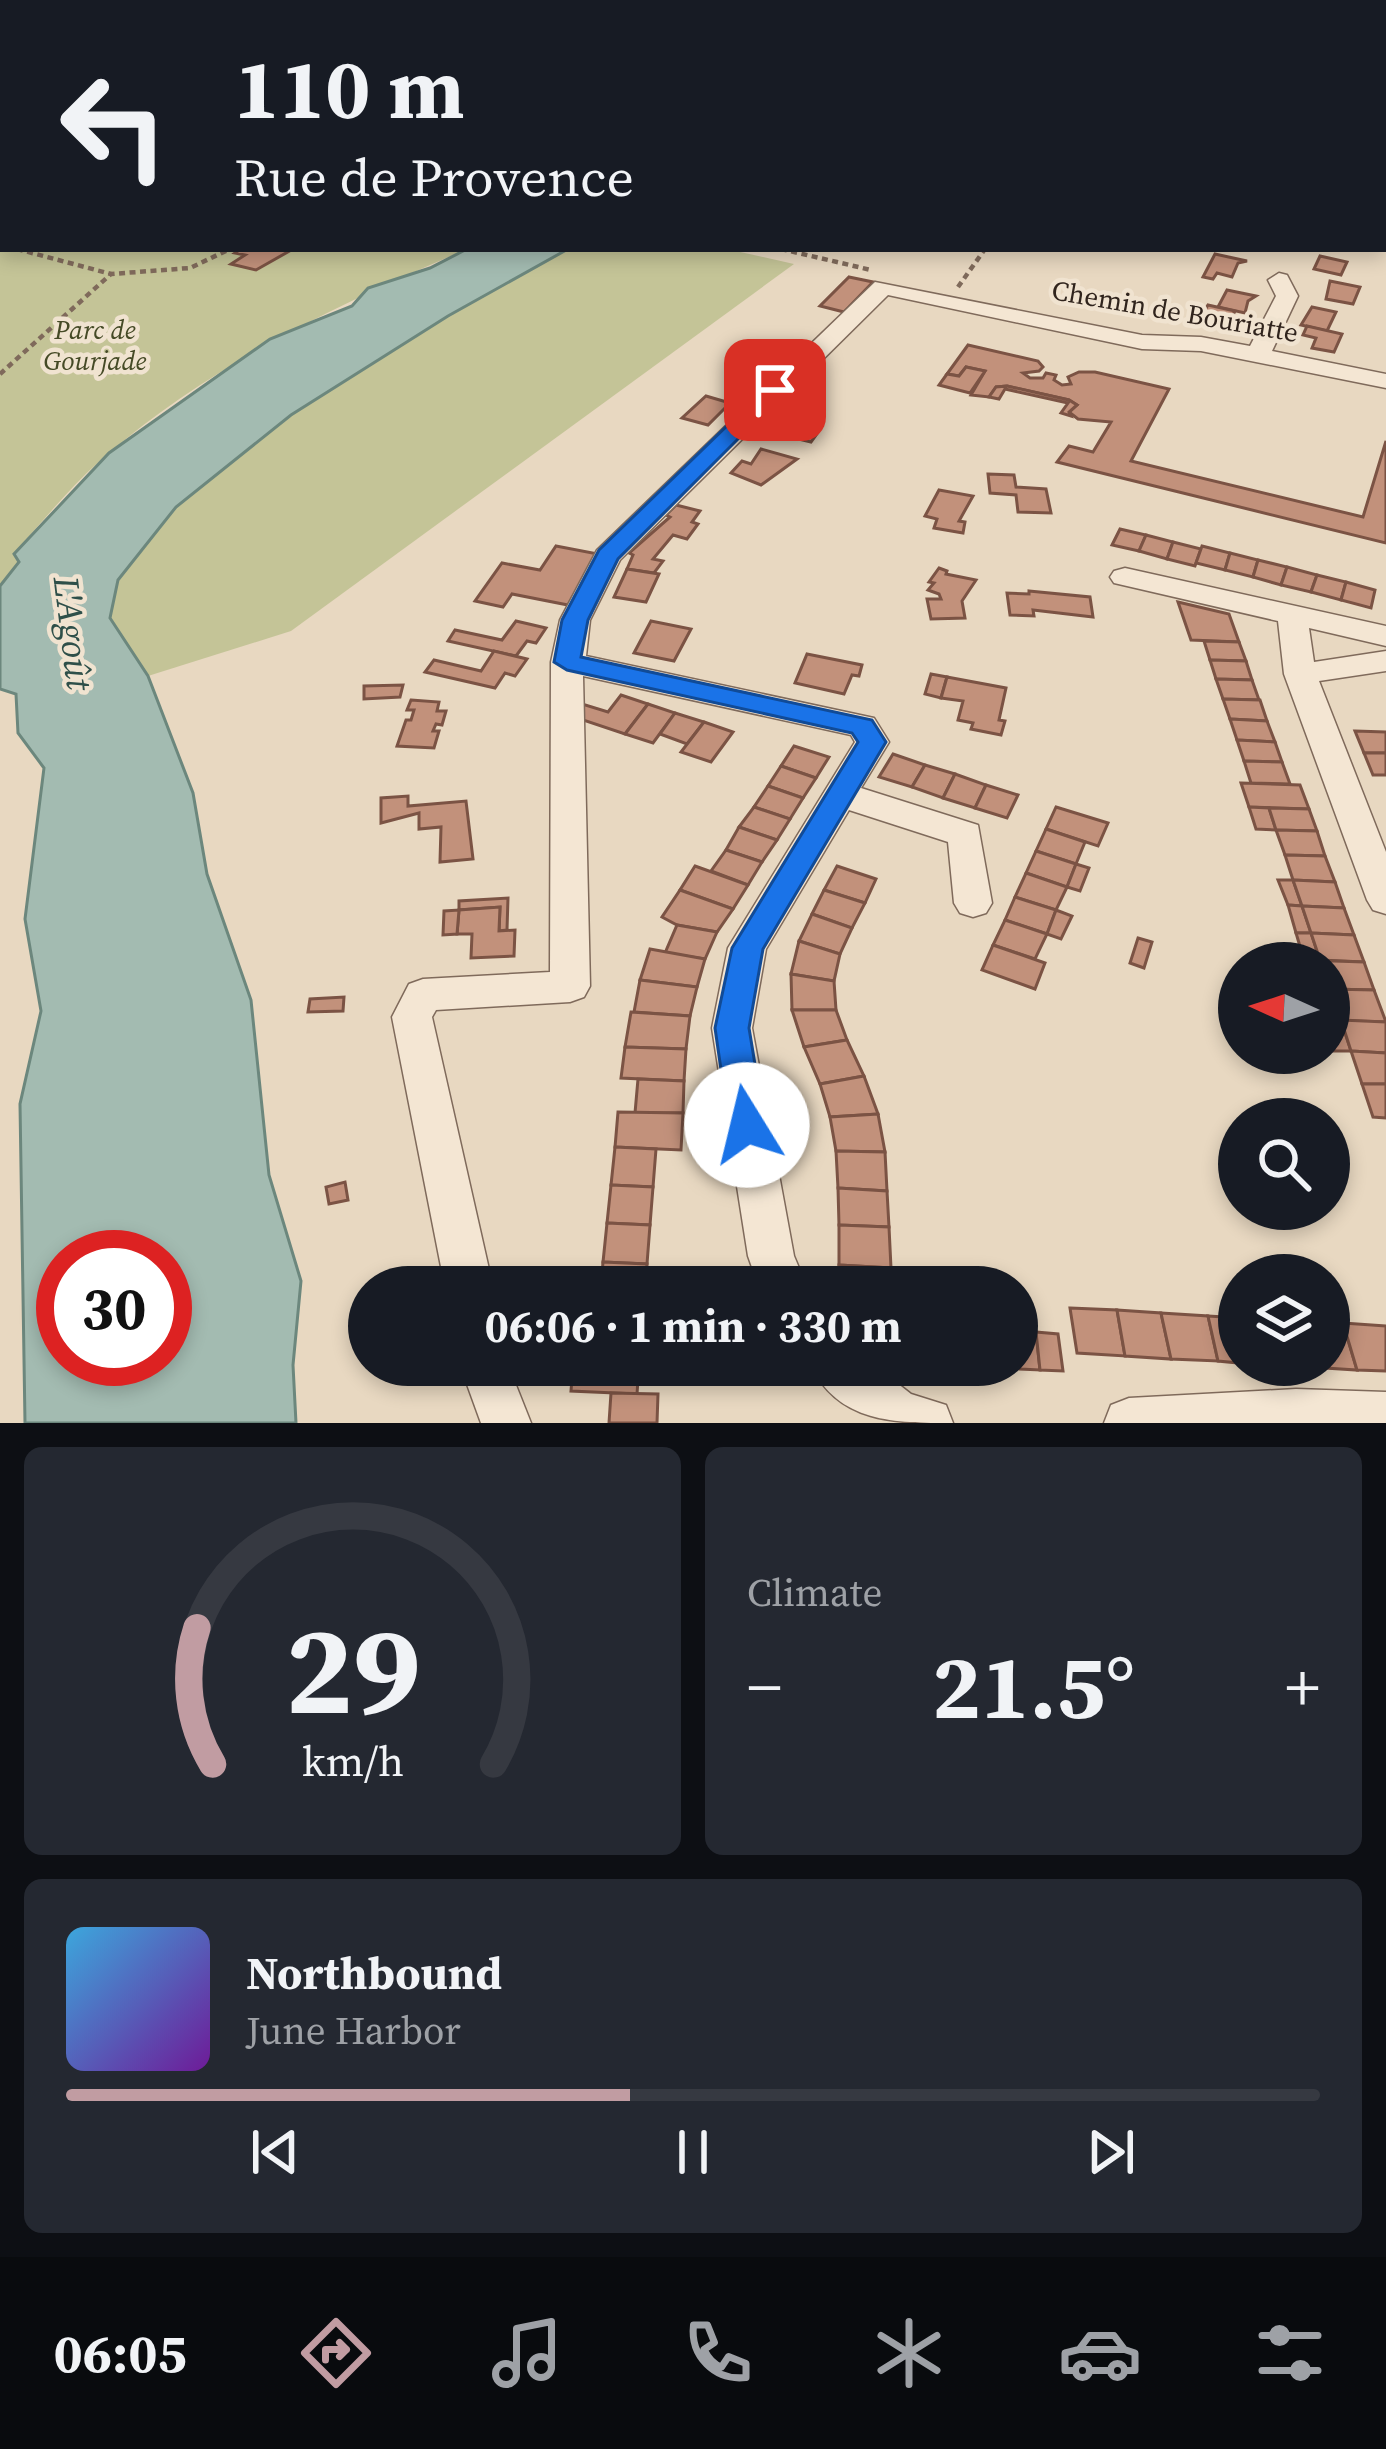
<!DOCTYPE html>
<meta charset="utf-8">
<style>
body{margin:0;font-family:"Source Serif 4",serif;background:#242831;color:#f1f3f6;height:100vh;display:flex;flex-direction:column;font-size:45px;white-space:nowrap}
*{box-sizing:border-box;margin:0}
p{font-size:39px;color:#9ea1a6}
.icon{flex:none;width:66px;height:66px;fill:none;stroke:currentColor;stroke-width:2;stroke-linecap:round;stroke-linejoin:round}
.map{position:relative;height:1423px;overflow:hidden}
.drawer{display:flex;flex-direction:column;gap:24px;padding:24px;background:#0d0f14;flex:1}
.drawer>*{flex:none}
.banner{position:absolute;left:0px;top:0px;width:1386px;height:252px;box-shadow:0 6px 18px #0003;background:#171b24;color:#f1f3f6;overflow:hidden}
.needle{width:78px;rotate:273deg}
.tools{position:absolute;left:1218px;top:942px;display:grid;gap:24px}
.tools a{display:grid;place-items:center;width:132px;height:132px;border-radius:50%;background:#171b24;box-shadow:0 6px 18px #0003;font-size:60px}
.speed{position:absolute;left:36px;top:1230px;display:flex;gap:24px;font-size:60px;font-weight:700;text-align:center}
.speed>*{display:grid;place-content:center;width:156px;height:156px;border-radius:50%;background:#171b24;box-shadow:0 6px 18px #0003;line-height:1}
.speed .limit{border:18px solid #d22;background:#fff;color:#111}
.pin{position:absolute;display:grid;place-items:center;width:102px;height:102px;color:#fff;margin:-51px;border-radius:24px;box-shadow:0 6px 18px #0006}
.me{position:absolute;width:132px;margin:-66px;rotate:351deg;stroke-linejoin:round;filter:drop-shadow(0 0 9px #0008)}
.turn{display:flex;align-items:center;gap:42px;height:252px;padding:0 36px;font-size:54px}
.turn .icon{width:156px;height:156px;stroke-width:2.5}
.turn b{display:block;font-size:84px;line-height:102px}
.big{font-size:90px;font-weight:700;line-height:1.1}
.drawer .card{flex:1;display:flex;flex-direction:column;justify-content:center;gap:18px;min-width:0;padding:0 42px;border-radius:18px;background:#242831}
.drawer .dial{align-items:center;gap:0}
.dial svg{height:312px;overflow:visible;fill:none;stroke:#363941;stroke-width:7;stroke-linecap:round;text-anchor:middle}
.dial text{fill:#f1f3f6;stroke:none}
.song{display:flex;align-items:center;gap:36px}
.cover{width:144px;height:144px;border-radius:18px;background:linear-gradient(135deg,hsl(200 70% 55%),hsl(280 70% 35%))}
.played{height:12px;border-radius:6px;background:linear-gradient(90deg,#c19ca2 45%,#363941 45%)}
.keys{display:flex;justify-content:space-around;direction:ltr}
.heat{display:flex;justify-content:space-between;align-items:center;font-size:66px;direction:ltr}
.drawer .tiles{flex:1;display:grid;gap:24px;grid-template-columns:1fr 1fr}
.card:last-child{grid-column:span 2}
.trip{position:absolute;left:348px;top:1266px;width:690px;height:120px;border-radius:60px;background:#171b24;box-shadow:0 6px 18px #0003;font-weight:700;line-height:120px;text-align:center}
.dock{display:flex;height:192px;justify-content:space-around;align-items:center;background:#090b0e;color:#9ea1a6}
.dock .icon{width:84px;height:84px}
.dock .current{color:#c19ca2}
.dock b{font-size:54px;color:#f1f3f6}
.map>svg:first-child{display:block}
</style>
<div class="map">
<svg width="1386" height="1423" viewBox="0 0 1386 1423">
<rect width="100%" height="100%" fill="#e8d8c1"/>
<g fill="#c4c497">
<path d="M0,0H1140L3,3V249H467C343,302 214,363 109,453C74,482 44,520 14,553L19,561L0,586Z"/>
<path d="M568,249H727L794,264L291,631L148,676L110,618L118,580L176,507L291,415L448,316Z"/>
</g>
<path fill="#a3bbb1" stroke="#6c877d" stroke-width="3" fill-rule="evenodd" d="M467,249H568L448,316L291,415L176,507L118,580L110,618L148,676L193,793L207,874L251,1000L269,1175L301,1281L293,1365L296,1423H25L20,1104L41,1011L25,919L44,768L18,733L16,694L0,689V586L19,562L14,554L109,453L270,339L352,306L368,288L430,268ZM63,1257H165V1359H63Z"/>
<g fill="#c2917b" stroke="#7b5344" stroke-width="3">
<path d="M241,249H293L256,270L231,264L245,255L235,253Z"/>
<path d="M1215,254L1247,261L1238,263L1232,277L1217,273L1213,279L1203,277Z"/>
<path d="M1320,256L1347,262L1341,275L1314,269Z"/>
<path d="M849,277L873,282L844,312L820,306Z"/>
<path d="M1330,281L1360,287L1353,304L1326,299Z"/>
<path d="M1227,290L1256,296L1248,301L1245,313L1218,307Z"/>
<path d="M1208,305L1235,311L1225,330L1196,324Z"/>
<path d="M1312,307L1336,312L1327,331L1301,325Z"/>
<path d="M1307,326L1342,334L1334,352L1312,348L1316,338L1303,335Z"/>
<path d="M968,345L1038,361L1043,367L1039,371L1023,373L1030,378H1043L1046,373L1056,375L1054,380L1062,385L1071,384L1068,377L1079,372H1095L1169,389L1131,461L1363,517L1386,441V543L1057,462L1069,446L1093,452L1111,422L1078,419L1069,412L1077,405L1069,400L1007,386L996,387L989,397L971,395L985,371L966,367L959,376L947,374Z"/>
<path d="M966,367L985,371L970,393L939,385L947,374L959,376Z"/>
<path d="M1007,386L1069,400L1077,405L1069,412L1071,416L1061,413L1068,403L1005,389L999,399L989,397L996,387Z"/>
<path d="M706,396L730,403L708,425L682,418Z"/>
<path d="M776,413L805,419L802,423L815,426L809,433L816,435L811,442L761,430Z"/>
<path d="M761,449L797,459L761,485L731,473L742,461L751,464Z"/>
<path d="M988,474L1014,475L1016,487L1046,489L1051,513L1018,512L1016,495L990,493Z"/>
<path d="M939,490L973,496L959,521L965,522L963,533L934,528L937,519L925,516Z"/>
<path d="M676,505L700,511L692,522L698,524L687,539L673,535L653,559L663,561L654,573L627,569L633,555L629,553L670,517L666,515Z"/>
<path d="M1120,529L1146,535L1139,551L1112,545Z"/>
<path d="M1146,535L1173,542L1167,559L1139,551Z"/>
<path d="M1173,542L1201,549L1195,566L1167,559Z"/>
<path d="M556,546L598,554L568,605L512,594L503,607L475,601L502,563L540,570Z"/>
<path d="M1202,546L1230,553L1225,570L1196,563Z"/>
<path d="M1230,553L1258,560L1253,577L1225,570Z"/>
<path d="M1258,560L1287,567L1281,585L1253,577Z"/>
<path d="M1287,567L1317,575L1311,592L1281,585Z"/>
<path d="M939,568L947,571L946,574L976,580L962,601L965,618L931,619L927,599H941L939,594L928,590L934,583L929,582Z"/>
<path d="M627,569L659,574L646,602L614,597Z"/>
<path d="M1317,575L1346,582L1341,600L1311,592Z"/>
<path d="M1346,582L1375,590L1371,608L1341,600Z"/>
<path d="M1029,591L1090,597L1093,617L1033,610L1034,616L1010,615L1007,593L1029,594Z"/>
<path d="M1178,602L1229,614L1239,642L1191,640Z"/>
<path d="M516,621L546,628L536,643L527,641L516,656L448,641L455,630L502,640Z"/>
<path d="M651,621L691,629L674,661L634,653Z"/>
<path d="M1204,641L1239,642L1246,661L1210,660Z"/>
<path d="M494,651L527,659L515,676L505,673L495,688L425,672L434,660L481,671Z"/>
<path d="M807,654L862,665L859,676L852,675L844,694L795,683Z"/>
<path d="M1210,660L1246,661L1252,680L1216,679Z"/>
<path d="M931,674L947,677L941,698L925,694Z"/>
<path d="M947,677L1006,688L999,720L1005,721L1001,735L971,729L973,723L958,720L963,701L941,698Z"/>
<path d="M1216,679L1252,680L1259,700L1223,699Z"/>
<path d="M403,685L400,697L364,699V686Z"/>
<path d="M621,695L648,704L625,734L580,719L579,703L608,712Z"/>
<path d="M1223,699L1260,700L1267,721L1230,719Z"/>
<path d="M411,700L439,702L437,711H446L442,725L436,724L433,731H439L434,748L397,746L406,720H411L414,710H407Z"/>
<path d="M648,704L675,713L653,743L625,734Z"/>
<path d="M675,713L704,722L687,744L660,734Z"/>
<path d="M1230,719L1267,721L1275,742L1237,740Z"/>
<path d="M704,722L733,732L711,762L681,752Z"/>
<path d="M1355,731L1386,732V753H1364Z"/>
<path d="M1237,740L1275,742L1282,762L1244,761Z"/>
<path d="M794,746L829,757L816,778L781,766Z"/>
<path d="M1364,753H1386V775H1373Z"/>
<path d="M893,754L925,765L912,787L879,777Z"/>
<path d="M1244,761L1282,762L1290,784L1251,783Z"/>
<path d="M925,765L955,774L943,798L912,787Z"/>
<path d="M781,766L816,778L803,798L768,786Z"/>
<path d="M955,774L986,785L975,808L943,798Z"/>
<path d="M1241,783L1300,785L1309,809L1249,807Z"/>
<path d="M986,785L1018,795L1007,818L975,808Z"/>
<path d="M768,786L803,798L790,819L754,807Z"/>
<path d="M408,796V806L466,801L473,859L440,862L441,827L419,829V813L381,823V798Z"/>
<path d="M754,807L790,819L777,840L739,827Z"/>
<path d="M1056,807L1108,823L1098,846L1046,829Z"/>
<path d="M1249,807L1269,808L1276,830L1256,829Z"/>
<path d="M1269,808L1309,809L1317,831L1276,830Z"/>
<path d="M739,827L777,840L762,862L726,850Z"/>
<path d="M1046,829L1085,842L1076,864L1036,851Z"/>
<path d="M1276,830L1317,831L1325,856L1285,855Z"/>
<path d="M726,850L762,862L748,885L711,871Z"/>
<path d="M1036,851L1076,864L1067,887L1026,873Z"/>
<path d="M1285,855L1325,856L1335,882L1293,880Z"/>
<path d="M1076,864L1089,868L1080,891L1067,887Z"/>
<path d="M695,866L748,885L733,909L680,890Z"/>
<path d="M837,866L876,879L865,903L824,890Z"/>
<path d="M1026,873L1067,887L1056,910L1015,897Z"/>
<path d="M1278,880H1293L1302,906L1288,905Z"/>
<path d="M1293,880L1335,882L1344,908L1302,906Z"/>
<path d="M680,890L733,909L717,932L677,925L662,917Z"/>
<path d="M824,890L865,903L852,928L812,914Z"/>
<path d="M1015,897L1056,910L1047,934L1005,920Z"/>
<path d="M508,898L507,930L499,931L500,907L459,910V901Z"/>
<path d="M1288,905L1302,906L1311,933H1296Z"/>
<path d="M1302,906L1344,908L1354,935L1311,933Z"/>
<path d="M500,907L499,931L515,930L514,956L471,958L472,934H457L459,910Z"/>
<path d="M459,910L457,934L443,935L444,911Z"/>
<path d="M1056,910L1072,916L1061,939L1047,934Z"/>
<path d="M812,914L852,928L840,954L799,941Z"/>
<path d="M1005,920L1047,934L1035,959L993,945Z"/>
<path d="M677,925L717,932L705,959L665,953Z"/>
<path d="M1296,933H1311L1320,960H1304Z"/>
<path d="M1311,933L1354,935L1364,962L1320,960Z"/>
<path d="M1138,938L1152,942L1144,968L1130,963Z"/>
<path d="M799,941L840,954L834,981L791,974Z"/>
<path d="M993,945L1045,963L1035,989L982,970Z"/>
<path d="M650,949L705,959L697,987L640,980Z"/>
<path d="M1304,960L1364,962L1374,990L1329,989V963Z"/>
<path d="M791,974L834,981L836,1010H792Z"/>
<path d="M640,980L697,987L690,1016L634,1012Z"/>
<path d="M1329,989L1374,990L1386,1022L1329,1020Z"/>
<path d="M344,997L343,1011L308,1012L310,999Z"/>
<path d="M792,1010H836L847,1040L804,1047Z"/>
<path d="M631,1012L690,1016L686,1049L625,1047Z"/>
<path d="M1329,1020H1341L1351,1051H1333Z"/>
<path d="M1341,1020L1386,1022V1053L1351,1051Z"/>
<path d="M847,1040L864,1076L820,1084L804,1047Z"/>
<path d="M625,1047L686,1049L684,1081L621,1078Z"/>
<path d="M1351,1051L1386,1053V1084H1362Z"/>
<path d="M864,1076L878,1114L830,1117L820,1084Z"/>
<path d="M638,1079L684,1081L683,1113H635Z"/>
<path d="M1362,1084H1386V1118L1373,1117Z"/>
<path d="M618,1112L683,1113L681,1150L615,1147Z"/>
<path d="M878,1114L885,1152L836,1151L830,1117Z"/>
<path d="M615,1147L656,1149L653,1187L611,1185Z"/>
<path d="M836,1151L885,1152L887,1191L838,1188Z"/>
<path d="M345,1182L348,1200L329,1204L326,1187Z"/>
<path d="M611,1185L653,1187L650,1225L607,1223Z"/>
<path d="M838,1188L887,1191L889,1227L839,1225Z"/>
<path d="M607,1223L650,1225L647,1264L603,1262Z"/>
<path d="M839,1225L889,1227L891,1268L839,1265Z"/>
<path d="M603,1262L647,1264L645,1287H601Z"/>
<path d="M839,1265L891,1268L892,1287H840Z"/>
<path d="M1070,1308L1117,1310L1125,1356L1077,1353Z"/>
<path d="M1117,1310L1161,1313L1171,1359L1125,1356Z"/>
<path d="M1161,1313L1208,1316L1218,1361L1171,1359Z"/>
<path d="M1208,1316L1239,1318V1363L1218,1361Z"/>
<path d="M1329,1323H1343L1357,1370L1309,1367L1329,1365Z"/>
<path d="M1343,1323L1386,1326V1371L1357,1370Z"/>
<path d="M1017,1332H1036L1040,1370L1020,1369Z"/>
<path d="M1036,1332L1058,1334L1063,1371L1040,1370Z"/>
<path d="M573,1365H639L637,1394L571,1391Z"/>
<path d="M611,1393L658,1394L657,1423H609Z"/>
</g>
<g fill="none" stroke-linecap="round" stroke-linejoin="round">
<g stroke="#7f6a5b" stroke-width="4">
<g id="lane">
<rect x="0" y="27" width="3" height="8"/>
<path d="M3,124V131L0,132V125Z"/>
</g>
</g>
<g stroke="#7f6a5b" stroke-width="3">
<g id="street">
<path d="M1386,2V12L1383,13V3Z"/>
<path d="M1386,65V80H1383V66Z"/>
<rect x="1383" y="229" width="3" height="13"/>
<path d="M1279,273L1287,275L1298,296L1272,351L1386,374V388L1201,351L1142,349L888,295L620,560L590,620L586,656L874,718L889,742L861,788L978,825L992,903L986,913L973,917L960,913L954,903L948,842L849,810L766,949L752,1028L794,1256L807,1287H759L748,1256L712,1028L728,948L855,742L851,735L583,676L590,986L584,997L570,1002L436,1010L432,1017L493,1287H445L392,1017L409,984L423,979L550,972L551,662L560,620L597,550L875,282L1142,335L1201,337L1250,346L1276,296L1268,280Z"/>
<path d="M1125,568L1386,626V646L1309,628L1314,662L1386,651V671L1319,681L1386,852V914L1373,910L1367,900L1284,674L1278,621L1114,583L1110,577L1114,571Z"/>
<path d="M460,1365H508L531,1423H481Z"/>
<path d="M811,1365H874L911,1394L946,1405L953,1423C895,1423 838,1423 811,1365Z"/>
<path d="M1296,1389L1386,1392V1423H1104L1111,1405L1129,1398Z"/>
</g>
</g>
<g stroke="#7f6a5b" stroke-width="3" stroke-dasharray="4.5 3" stroke-linecap="butt">
<path d="M393,3L441,0"/>
<path d="M752,3L762,0"/>
<path d="M1269,3L1274,0"/>
<path d="M3,143V165"/>
</g>
<g stroke="#7f6a5b" stroke-width="4.5" stroke-dasharray="6 4.5" stroke-linecap="butt">
<path d="M17,249L111,274"/>
<path d="M781,249L871,270"/>
<path d="M958,287L985,249"/>
<path d="M0,374L111,274L190,268L230,249"/>
</g>
<use href="#lane" fill="#f4e6d3" fill-rule="evenodd"/>
<use href="#street" fill="#f4e6d3" fill-rule="evenodd"/>
</g>
<path fill="#1a73e8" stroke="#114b97" stroke-width="3" d="M775,384L785,390L782,395L618,559L588,620L581,657L872,720L886,742L763,949L749,1028L765,1125L759,1136L747,1140L734,1136L729,1125L715,1028L732,948L858,742L852,733L567,670L554,662L562,620L599,550L768,386Z"/>
<g text-anchor="middle" dominant-baseline="central" stroke-width="9" stroke-linejoin="round" paint-order="stroke">
<g font-size="27" fill="#30241d" stroke="#f0e3d0">
<text transform="translate(1175 311) rotate(10)">Chemin de Bouriatte</text>
</g>
<g font-size="27" font-style="italic" fill="#454a26" stroke="#f0e3d0">
<text x="95" y="329">Parc de<tspan x="95" dy="31">Gourjade</tspan></text>
</g>
<g font-size="36" font-style="italic" fill="#2e4f49" stroke="#f0e3d0">
<text transform="translate(73 633) rotate(83)">L'Agoût</text>
</g>
</g>
</svg>
<div class="tools">
<a><svg class="needle" viewBox="-14 -14 28 28"><path d="M0-13l5 13h-10z" fill="#e53935"/><path d="M0 13l5-13h-10z" fill="#9ea1a6"/></svg></a>
<a><svg class="icon" aria-label="search" viewBox="0 0 24 24"><circle cx="10" cy="10" r="6"/><path d="M15 15l6 6"/></svg></a>
<a><svg class="icon" aria-label="layers" viewBox="0 0 24 24"><path d="M12 4l9 5-9 5-9-5zM3 14l9 5 9-5"/></svg></a>
</div>
<div class="speed"><div class="limit">30</div></div>
<div class="pin" style="left:775px;top:390px;background:#d93025"><svg class="icon" aria-label="arrive" viewBox="0 0 24 24"><path d="M6 21V4h12l-3 4 3 4H6"/></svg></div>
<svg class="me" style="left:747px;top:1125px" viewBox="-20 -20 40 40"><circle r="19" fill="#fff"/><path d="M0-13L10 11 0 6-10 11z" fill="#1a73e8"/></svg>
<div class="trip">06:06 · 1 min · 330 m</div>
<div class="banner">
<div class="turn"><svg class="icon" aria-label="left" viewBox="0 0 24 24"><path d="M17 20v-9H6M10 6l-5 5 5 5"/></svg><div><b>110 m</b>Rue de Provence</div></div>
</div>
</div>
<section class="drawer">
<div class="tiles">
<div class="card dial"><svg viewBox="0 0 100 80">
<path d="M14 69A42 42 0 1 1 86 69"/>
<path d="M14 69A42 42 0 0 1 10 34" stroke="#c19ca2"/>
<text x="50" y="56" font-size="32" font-weight="700">29</text>
<text x="50" y="72" font-size="11">km/h</text>
</svg></div>
<div class="card"><p>Climate</p>
<div class="heat"><a>−</a><b class="big">21.5°</b><a>+</a></div>
</div>
<div class="card">
<div class="song"><i class="cover"></i><div><b>Northbound</b><p>June Harbor</p></div></div>
<div class="played"></div>
<div class="keys"><svg class="icon" aria-label="previous" viewBox="0 0 24 24"><path d="M18 5L8 12l10 7zM5 5v14"/></svg><svg class="icon" aria-label="pause" viewBox="0 0 24 24"><path d="M8 5v14M16 5v14"/></svg><svg class="icon" aria-label="next" viewBox="0 0 24 24"><path d="M6 5l10 7-10 7zM19 5v14"/></svg></div>
</div>
</div>
</section>
<nav class="dock">
<b>06:05</b>
<svg class="icon current" aria-label="directions" viewBox="0 0 24 24"><path d="M12 3l9 9-9 9-9-9zM9 14v-3h6M13 9l2 2-2 2"/></svg>
<svg class="icon" aria-label="music" viewBox="0 0 24 24"><path d="M9 18V5l10-2v13"/><circle cx="6" cy="18" r="3"/><circle cx="16" cy="16" r="3"/></svg>
<svg class="icon" aria-label="phone" viewBox="0 0 24 24"><path d="M5 4h4l2 5-3 2q2 4 5 5l2-3 5 2v4C11 20 4 13 5 4z"/></svg>
<svg class="icon" aria-label="climate" viewBox="0 0 24 24"><path d="M12 3v18M4 7l16 10M4 17L20 7"/></svg>
<svg class="icon" aria-label="car" viewBox="0 0 24 24"><path d="M5 17H2v-5l4-1 3-4h7l3 4 3 1v5h-3M9 17h6M6 11h13"/><circle cx="7" cy="17" r="2"/><circle cx="17" cy="17" r="2"/></svg>
<svg class="icon" aria-label="filters" viewBox="0 0 24 24"><path d="M4 7h16M4 17h16"/><circle cx="9" cy="7" r="2"/><circle cx="15" cy="17" r="2"/></svg>
</nav>
